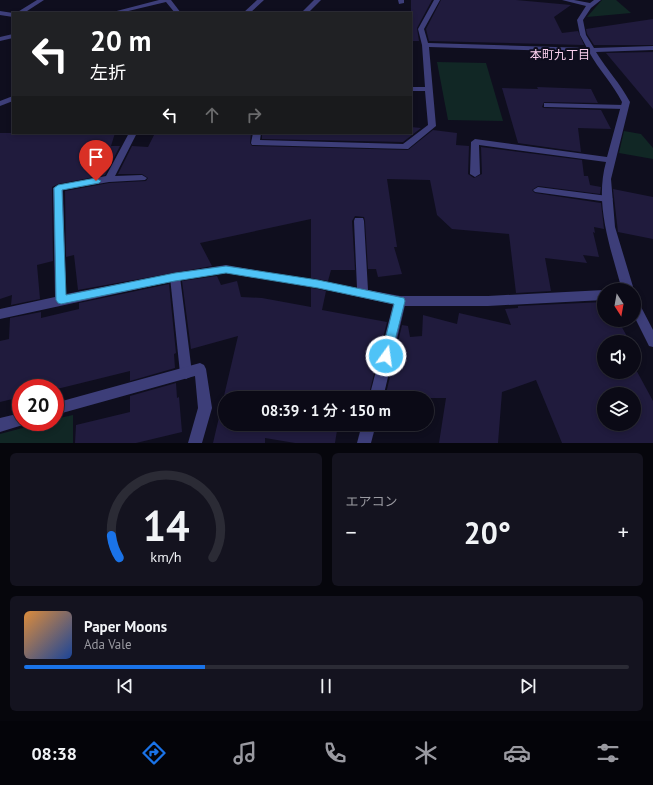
<!DOCTYPE html>
<html lang="ja">
<meta charset="utf-8">
<style>
body{margin:0;font-family:"PT Sans","Noto Sans JP",sans-serif;background:#14131f;color:#f1f3f6;height:100vh;display:flex;flex-direction:column;font-size:15px;white-space:nowrap}
*{box-sizing:border-box;margin:0}
p{font-size:13px;color:#9a9aa1}
.icon{flex:none;width:22px;height:22px;fill:none;stroke:currentColor;stroke-width:2;stroke-linecap:round;stroke-linejoin:round}
.map{position:relative;height:443px;overflow:hidden}
.panel{display:flex;flex-direction:column;gap:10px;padding:10px;background:#06060c;flex:1}
.panel>*{flex:none}
.hud{position:absolute;left:12px;top:12px;width:400px;height:122px;border-radius:0px;box-shadow:0 2px 6px #0003,0 0 0 1px #2b2b35;background:#202124;color:#fff;overflow:hidden}
.needle{width:26px;rotate:169deg}
.tools{position:absolute;left:597px;top:283px;display:grid;gap:8px}
.tools a{display:grid;place-items:center;width:44px;height:44px;border-radius:50%;background:#0b0a16;box-shadow:0 2px 6px #0003,0 0 0 1px #2b2b35;font-size:20px}
.speed{position:absolute;left:12px;top:379px;display:flex;gap:8px;font-size:20px;font-weight:700;text-align:center}
.speed>*{display:grid;place-content:center;width:52px;height:52px;border-radius:50%;background:#0b0a16;box-shadow:0 2px 6px #0003,0 0 0 1px #2b2b35;line-height:1}
.speed .limit{border:6px solid #d22;background:#fff;color:#111}
.pin{position:absolute;display:grid;place-items:center;width:34px;height:34px;color:#fff;margin:-41px -17px;border-radius:50% 50% 50% 0;rotate:-45deg;box-shadow:0 0 4px #0007}
.pin .icon{rotate:45deg}
.me{position:absolute;width:44px;margin:-22px;rotate:14deg;stroke-linejoin:round;filter:drop-shadow(0 0 3px #0008)}
.turn{display:flex;align-items:center;gap:14px;height:84px;padding:0 12px;font-size:18px}
.turn .icon{width:52px;height:52px;stroke-width:2.5}
.turn b{display:block;font-size:28px;line-height:34px}
.lanes{display:flex;align-items:center;height:38px;padding:0 12px;background:#0003;justify-content:center;gap:20px;direction:ltr}
.lanes .off{opacity:.35}
.big{font-size:30px;font-weight:600;line-height:1.1}
.panel .tile{flex:1;display:flex;flex-direction:column;justify-content:center;gap:6px;min-width:0;padding:0 14px;border-radius:6px;background:#14131f}
.panel .dial{align-items:center;gap:0}
.dial svg{height:104px;overflow:visible;fill:none;stroke:#2b2b35;stroke-width:7;stroke-linecap:round;text-anchor:middle}
.dial text{fill:#f1f3f6;stroke:none}
.song{display:flex;align-items:center;gap:12px}
.cover{width:48px;height:48px;border-radius:6px;background:linear-gradient(135deg,hsl(30 70% 55%),hsl(220 70% 35%))}
.played{height:4px;border-radius:2px;background:linear-gradient(90deg,#1a73e8 30%,#2b2b35 30%)}
.keys{display:flex;justify-content:space-around;direction:ltr}
.heat{display:flex;justify-content:space-between;align-items:center;font-size:22px;direction:ltr}
.panel .tiles{flex:1;display:grid;gap:10px;grid-template-columns:1fr 1fr}
.tile:last-child{grid-column:span 2}
.trip{position:absolute;left:218px;top:391px;width:216px;height:40px;border-radius:20px;background:#0b0a16;box-shadow:0 2px 6px #0003,0 0 0 1px #2b2b35;font-weight:600;line-height:40px;text-align:center}
.tabs{display:flex;height:64px;justify-content:space-around;align-items:center;background:#040409;color:#9a9aa1}
.tabs .icon{width:28px;height:28px}
.tabs .on{color:#1a73e8}
.tabs b{font-size:18px;color:#f1f3f6}
.map>svg:first-child{display:block}
</style>
<div class="map">
<svg width="653" height="443" viewBox="0 0 653 443">
<rect width="100%" height="100%" fill="#0f0e1e"/>
<g fill="#112725">
<path d="M602,0H616L631,13L587,17Z"/>
<path d="M437,62L486,63L503,121L448,120Z"/>
<path d="M624,131L641,134L653,148V159L619,153Z"/>
<path d="M73,415V443H0V434L45,422H55V419Z"/>
</g>
<g fill="#201b3d" fill-rule="evenodd">
<path d="M411,0H432L417,28L419,41H411Z"/>
<path d="M441,0H516L571,5L554,17L562,33L578,31L584,45L429,41L426,29Z"/>
<path d="M653,19V45H594L587,34L586,29Z"/>
<path d="M653,52V109L606,53Z"/>
<path d="M537,87L591,89L598,103L544,102L542,107L544,108L601,110L611,129L578,128L581,152L518,143L502,88L538,89Z"/>
<path d="M411,127L421,128L403,142L262,139V133H411Z"/>
<path d="M433,130L457,133L456,145L469,146L468,174L474,178L482,174L481,147L582,160L584,176H588L590,185L601,187L600,194L538,186L532,190L535,193L601,203L604,229L594,227L595,233L593,232L599,257L583,255L587,263L545,258L551,291L516,293L509,234L452,229L437,215L430,180L387,179L397,247H394L402,274L378,277L376,269H368L365,221L364,217L355,216L352,221L355,270H331L328,281L311,278V219L200,243L212,266L78,290L74,255L66,257L65,191L109,183L146,181L148,178L142,174H118L132,146L148,147L155,133H251L250,143L252,146L408,150Z"/>
<path d="M0,133H115L111,146H120L105,175L58,184L52,187L53,261L37,265L40,299L11,305L12,295L0,299Z"/>
<path d="M613,189L653,197V239L618,232Z"/>
<path d="M217,276L221,285L237,281L241,297L262,298L311,307V288L318,289L326,291L322,310L387,322L368,398H225V424H338L335,443H295L265,438V443H213L238,336L191,349L182,281Z"/>
<path d="M169,284L176,353L174,354L175,368L130,381V371L61,388H21V397L0,402V341L9,339L10,318L41,312V318L79,309V303Z"/>
<path d="M604,302V320H618L630,342H604V372H634V366L653,401V443H562L536,380L502,392L498,443H439L446,398H385L402,325L408,326L410,337L422,336L423,315L457,324L459,313L511,325L505,309L518,308V306ZM604,394H634V424H604Z"/>
<path d="M176,383L177,398L179,397L182,432L136,443H75L76,425L130,412V396Z"/>
</g>
<g fill="none" stroke-linecap="round" stroke-linejoin="round">
<g fill="#3d3e79" fill-rule="evenodd">
<path d="M544,103L624,105L628,107L624,109L547,107H544Z"/>
<path d="M538,187L608,196L613,199L608,202L535,192L533,190Z"/>
<path d="M175,273L179,274L180,277L192,373L190,377L186,379L182,377L180,373L170,277L171,274Z"/>
<path d="M400,296L404,298L406,301L383,398H369L394,301L396,298Z"/>
<path d="M362,424H376L371,443H357Z"/>
</g>
<g fill="#3d3e79" fill-rule="evenodd">
<path d="M37,0H44L24,13H16Z"/>
<path d="M159,0H171L181,13H175L166,2L120,13H109Z"/>
<path d="M257,0H264L250,13H243Z"/>
<path d="M314,0H321L308,13H301Z"/>
<path d="M398,0H404V3L399,4Z"/>
<path d="M434,0H440L424,29L428,43L587,48L580,35L577,20L586,6L562,0H574L590,3L594,0H601L591,8L583,20L586,35L594,48L653,46V50L596,52C607,70 620,83 630,102L611,179L615,227L634,290H622C611,249 594,205 606,162L479,145L480,174L475,177L470,174L471,142L475,139L607,157L622,102C613,84 599,70 589,52L429,47L436,126L408,149L252,145L251,143L253,133H261L260,140L403,144L428,125L425,91H411V87H425L422,45L418,29Z"/>
<path d="M0,11L13,13V17L0,15Z"/>
<path d="M13,34V38L0,41V37Z"/>
<path d="M13,96V101L0,106V101Z"/>
<path d="M129,133H137L115,176L142,175L147,178L145,180L109,182L63,190L66,294L175,273L226,265L357,288L354,221L355,218H363L364,221L368,290L400,296H488L604,290V300L488,306H400L318,288L226,273L175,281L0,319V309L55,297L53,188L58,185L106,176Z"/>
<path d="M634,299L638,301L653,330V347L649,346L634,316Z"/>
<path d="M200,363L204,365L206,369L212,408L202,443H188L198,408L195,376L55,415V403Z"/>
<path d="M21,413V422H26V424L0,432V418Z"/>
</g>
</g>
<path fill="#4fc3f7" stroke="#337fa1" d="M96,178L101,181L99,183L62,190L66,295L175,273L226,266L318,280L404,298L405,301L390,360L386,361L382,360L381,356L394,304L318,288L226,273L175,281L61,304L58,303L56,300L54,188L58,185Z"/>
<g text-anchor="middle" dominant-baseline="central" stroke-width="4" stroke-linejoin="round" paint-order="stroke">
<g font-size="12" fill="#fbd0ee" stroke="#0f0e1e">
<text x="560" y="54">本町九丁目</text>
</g>
</g>
</svg>
<div class="tools">
<a><svg class="needle" viewBox="-14 -14 28 28"><path d="M0-13l5 13h-10z" fill="#e53935"/><path d="M0 13l5-13h-10z" fill="#9a9aa1"/></svg></a>
<a><svg class="icon" aria-label="sound" viewBox="0 0 24 24"><path d="M4 9h4l5-4v14l-5-4H4zM17 9q2 3 0 6"/></svg></a>
<a><svg class="icon" aria-label="layers" viewBox="0 0 24 24"><path d="M12 4l9 5-9 5-9-5zM3 14l9 5 9-5"/></svg></a>
</div>
<div class="speed"><div class="limit">20</div></div>
<div class="pin" style="left:96px;top:181px;background:#d93025"><svg class="icon" aria-label="arrive" viewBox="0 0 24 24"><path d="M6 21V4h12l-3 4 3 4H6"/></svg></div>
<svg class="me" style="left:386px;top:356px" viewBox="-20 -20 40 40"><circle r="17" fill="#4fc3f7" stroke="#fff" stroke-width="3"/><path d="M0-11L8 9 0 5-8 9z" fill="#fff"/></svg>
<div class="trip">08:39 · 1 分 · 150 m</div>
<div class="hud">
<div class="turn"><svg class="icon" aria-label="left" viewBox="0 0 24 24"><path d="M17 20v-9H6M10 6l-5 5 5 5"/></svg><div><b>20 m</b>左折</div></div>
<div class="lanes"><svg class="icon" aria-label="left" viewBox="0 0 24 24"><path d="M17 20v-9H6M10 6l-5 5 5 5"/></svg><svg class="icon off" aria-label="ahead" viewBox="0 0 24 24"><path d="M12 20V5M6 11l6-6 6 6"/></svg><svg class="icon off" aria-label="right" viewBox="0 0 24 24"><path d="M7 20v-9h11M14 6l5 5-5 5"/></svg></div>
</div>
</div>
<section class="panel">
<div class="tiles">
<div class="tile dial"><svg viewBox="0 0 100 80">
<path d="M14 69A42 42 0 1 1 86 69"/>
<path d="M14 69A42 42 0 0 1 8 52" stroke="#1a73e8"/>
<text x="50" y="56" font-size="32" font-weight="700">14</text>
<text x="50" y="72" font-size="11">km/h</text>
</svg></div>
<div class="tile"><p>エアコン</p>
<div class="heat"><a>−</a><b class="big">20°</b><a>+</a></div>
</div>
<div class="tile">
<div class="song"><i class="cover"></i><div><b>Paper Moons</b><p>Ada Vale</p></div></div>
<div class="played"></div>
<div class="keys"><svg class="icon" aria-label="previous" viewBox="0 0 24 24"><path d="M18 5L8 12l10 7zM5 5v14"/></svg><svg class="icon" aria-label="pause" viewBox="0 0 24 24"><path d="M8 5v14M16 5v14"/></svg><svg class="icon" aria-label="next" viewBox="0 0 24 24"><path d="M6 5l10 7-10 7zM19 5v14"/></svg></div>
</div>
</div>
</section>
<nav class="tabs">
<b>08:38</b>
<svg class="icon on" aria-label="directions" viewBox="0 0 24 24"><path d="M12 3l9 9-9 9-9-9zM9 14v-3h6M13 9l2 2-2 2"/></svg>
<svg class="icon" aria-label="music" viewBox="0 0 24 24"><path d="M9 18V5l10-2v13"/><circle cx="6" cy="18" r="3"/><circle cx="16" cy="16" r="3"/></svg>
<svg class="icon" aria-label="phone" viewBox="0 0 24 24"><path d="M5 4h4l2 5-3 2q2 4 5 5l2-3 5 2v4C11 20 4 13 5 4z"/></svg>
<svg class="icon" aria-label="climate" viewBox="0 0 24 24"><path d="M12 3v18M4 7l16 10M4 17L20 7"/></svg>
<svg class="icon" aria-label="car" viewBox="0 0 24 24"><path d="M5 17H2v-5l4-1 3-4h7l3 4 3 1v5h-3M9 17h6M6 11h13"/><circle cx="7" cy="17" r="2"/><circle cx="17" cy="17" r="2"/></svg>
<svg class="icon" aria-label="filters" viewBox="0 0 24 24"><path d="M4 7h16M4 17h16"/><circle cx="9" cy="7" r="2"/><circle cx="15" cy="17" r="2"/></svg>
</nav>
